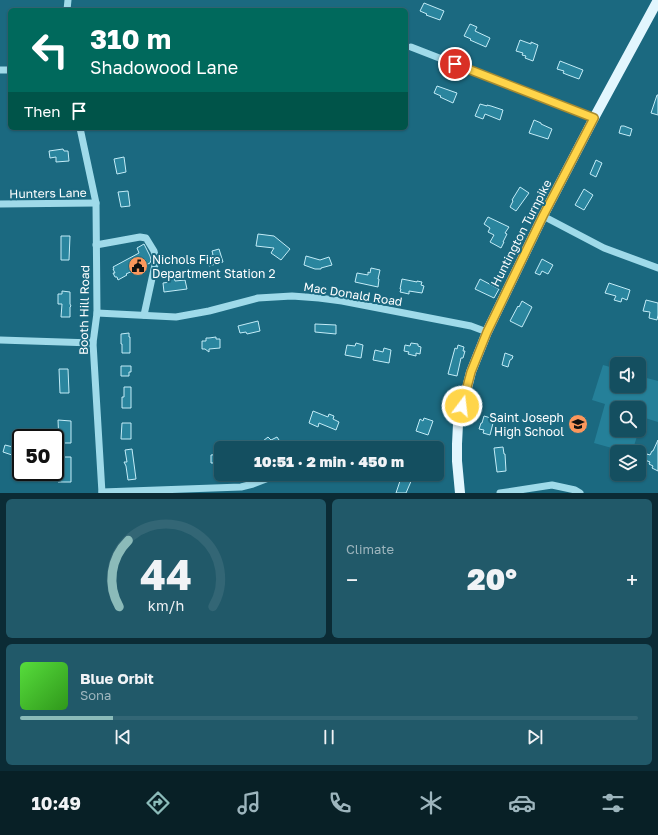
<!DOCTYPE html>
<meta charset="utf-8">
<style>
body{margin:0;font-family:"Golos Text",sans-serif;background:#215969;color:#f1f3f6;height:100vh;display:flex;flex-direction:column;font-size:15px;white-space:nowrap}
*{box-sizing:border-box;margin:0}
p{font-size:13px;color:#9db5bd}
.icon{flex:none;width:22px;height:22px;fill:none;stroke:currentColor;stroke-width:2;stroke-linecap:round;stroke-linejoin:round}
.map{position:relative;height:493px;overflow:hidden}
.panel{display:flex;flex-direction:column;gap:6px;padding:6px;background:#0b2b35;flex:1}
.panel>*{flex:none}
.hud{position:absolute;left:8px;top:8px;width:400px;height:122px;border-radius:6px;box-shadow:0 1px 3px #0004,0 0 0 1px #336675;background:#00695c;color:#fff;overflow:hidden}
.tools{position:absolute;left:610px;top:357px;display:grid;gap:8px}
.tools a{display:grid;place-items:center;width:36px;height:36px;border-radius:6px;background:#144f60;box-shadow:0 1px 3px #0004,0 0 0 1px #336675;font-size:20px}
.speed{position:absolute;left:12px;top:429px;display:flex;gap:8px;font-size:20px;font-weight:700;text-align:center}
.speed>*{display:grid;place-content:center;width:52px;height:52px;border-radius:50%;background:#144f60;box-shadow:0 1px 3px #0004,0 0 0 1px #336675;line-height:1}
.speed .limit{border:2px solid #111;border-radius:6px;background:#fff;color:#111}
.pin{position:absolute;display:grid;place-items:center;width:34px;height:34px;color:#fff;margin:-17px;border:2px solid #fff;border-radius:50%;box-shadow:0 1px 4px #0007}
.me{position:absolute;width:44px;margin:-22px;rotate:15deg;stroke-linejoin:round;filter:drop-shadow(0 0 3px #0008)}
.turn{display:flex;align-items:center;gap:14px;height:84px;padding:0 16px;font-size:18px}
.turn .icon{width:52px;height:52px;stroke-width:2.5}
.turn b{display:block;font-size:28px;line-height:34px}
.then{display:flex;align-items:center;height:38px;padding:0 16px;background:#0003;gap:8px;font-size:15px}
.big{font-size:30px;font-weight:800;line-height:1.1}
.panel .card{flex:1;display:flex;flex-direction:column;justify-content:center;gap:6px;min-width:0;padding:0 14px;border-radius:6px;background:#215969}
.panel .dial{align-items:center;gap:0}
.dial svg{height:104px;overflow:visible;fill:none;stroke:#336675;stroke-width:7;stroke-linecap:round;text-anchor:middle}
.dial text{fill:#f1f3f6;stroke:none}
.song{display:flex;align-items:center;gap:12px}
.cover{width:48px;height:48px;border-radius:6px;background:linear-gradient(135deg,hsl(110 70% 55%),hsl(110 70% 35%))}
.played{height:4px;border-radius:2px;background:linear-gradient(90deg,#8bbbb9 15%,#336675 15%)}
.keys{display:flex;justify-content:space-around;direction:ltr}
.heat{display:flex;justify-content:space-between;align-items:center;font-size:22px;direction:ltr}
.panel .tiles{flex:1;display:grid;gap:6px;grid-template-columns:1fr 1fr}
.card:last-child{grid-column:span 2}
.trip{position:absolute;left:214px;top:441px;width:230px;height:40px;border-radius:6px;background:#144f60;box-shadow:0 1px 3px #0004,0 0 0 1px #336675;font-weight:800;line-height:40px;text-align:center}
.dock{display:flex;height:64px;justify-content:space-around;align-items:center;background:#082026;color:#9db5bd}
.dock .icon{width:28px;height:28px}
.dock .selected{color:#8bbbb9}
.dock b{font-size:18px;color:#f1f3f6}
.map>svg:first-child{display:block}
</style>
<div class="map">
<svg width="658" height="493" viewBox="0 0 658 493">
<rect width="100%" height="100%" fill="#1b6980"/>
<path fill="#258099" d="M603,365L617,369V386H639V376L658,381V422L642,417L639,429V408H617V430H639L632,452H626L594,443L605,404L592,400Z"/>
<g fill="#2a859e" stroke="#c3ecf7">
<path d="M424,3L444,11L440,20L426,15L427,14L420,11Z"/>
<path d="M470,24L477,27L475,31L490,38L486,47L470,40L471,39L464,36Z"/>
<path d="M520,40L531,44V42L538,45L533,61L525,58L526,56L522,55L523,53L516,51Z"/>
<path d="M560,61L583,70L579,79L568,75L563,73L564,71L557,69Z"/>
<path d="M437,86L457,93L453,103L440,97L441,96L434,93Z"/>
<path d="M657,95H658V115L651,113Z"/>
<path d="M480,104L487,106V105L491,106L503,110L500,120L485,114L483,119L475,116Z"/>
<path d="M534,120L541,123V124L552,129L548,139L529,133Z"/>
<path d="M621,126H624L632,129L630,136L619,133Z"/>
<path d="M63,149L64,151H68L69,161L56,162V157L50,158L49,151Z"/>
<path d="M124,157L126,172L117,174L114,159Z"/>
<path d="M596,160L602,163L596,177L590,174Z"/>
<path d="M520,187L529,193L516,211L510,207L513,201L512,200Z"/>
<path d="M584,189L593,195L584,210L575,205Z"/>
<path d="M128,191L130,206L121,207L118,192Z"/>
<path d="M488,217L509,227L505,233L507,234L503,242H504L501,248L490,242L494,235L488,232L490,228L484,224Z"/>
<path d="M258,234L274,236L290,249L281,260L271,253L274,248L256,246Z"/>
<path d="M61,236H70L69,260H61Z"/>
<path d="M144,244L150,256L151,260L150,263L126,274L127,275L118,280L117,277H115L113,273H115L113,269H114L113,267L139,253L137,248Z"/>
<path d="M219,249L223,262L209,266L206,257L213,255L212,251Z"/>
<path d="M306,256L320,260L329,257L332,265L321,268V269H315L304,265Z"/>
<path d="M542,259L553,265L548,274L542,271L540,275L535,273Z"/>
<path d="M371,268L380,270L378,279H379L378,287L355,282L357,273L368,275V272L370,273Z"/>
<path d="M174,277L175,281L185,280L187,289L164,292L163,283L170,282L169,278Z"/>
<path d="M402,279L417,282V281L422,282L421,285L424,286L422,293L409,291V294L400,292L401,289H400Z"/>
<path d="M480,279L499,289L494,298L475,289Z"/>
<path d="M609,283L630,290L627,300L622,298L621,302L614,300L616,296L605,293Z"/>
<path d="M62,291L70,292V304L71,306L70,307V317H61L62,304H58V294H62Z"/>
<path d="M646,300L658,303V315L657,320L649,318L650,312L643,311Z"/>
<path d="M522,301L532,307L522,327L510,321L518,306L519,307Z"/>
<path d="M258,321L260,331L247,334L246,332L240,333L238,326Z"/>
<path d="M315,324L336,325V334L315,332Z"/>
<path d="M129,333V337H130V353H122V344H121V334Z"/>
<path d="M216,337V339H220V348L209,349V352L205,349H202V341H206V338H209Z"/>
<path d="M356,343L363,345L361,358L345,355L347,345L355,346Z"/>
<path d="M411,343L418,344V346L421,347L420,354L416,353V356L408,354L409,352L404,351L405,345L410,346Z"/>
<path d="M458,345L464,347L463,351H465L463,358H461L457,376L448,374L455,348L457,349Z"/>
<path d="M384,348L391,350L389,363L373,360L375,350L383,352Z"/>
<path d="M505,353L513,356L512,359L510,360L508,367L502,365Z"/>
<path d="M121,366H131V372H129V376H121Z"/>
<path d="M59,369H68L69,393H60Z"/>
<path d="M124,387H131V408H122V397H124Z"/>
<path d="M313,411L328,417L329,414L334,416L333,419L339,422L336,430L319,423L318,427L309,423Z"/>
<path d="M484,416L494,419L490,435L483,433L484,430L479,429L481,423H482Z"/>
<path d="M424,418L433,421L428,435L416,431L420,419L423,421Z"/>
<path d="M58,420L71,421V443H59Z"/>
<path d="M122,423H131V439H121Z"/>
<path d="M268,437L271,440L277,437L281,443L278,445L280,448H260L265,444L263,441Z"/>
<path d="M658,440V471L652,468L653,466L649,464L650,462L645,460L647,454L650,455L652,451H653Z"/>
<path d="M5,445L17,448L15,456L3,452Z"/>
<path d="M503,447L504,454H505L506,471L497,472L494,448Z"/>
<path d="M132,449L136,479L128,480L126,466L124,462H127L125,450Z"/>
<path d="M221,454V463H211V455Z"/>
<path d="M62,457H71V482H58V475H55V466H62Z"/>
<path d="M402,475L412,479L406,493H396Z"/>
</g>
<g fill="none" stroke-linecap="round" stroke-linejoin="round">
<g stroke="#9fdae9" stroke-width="7">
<path d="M67,10L68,0"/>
<path d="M411,47L594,118"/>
<path d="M0,70H10"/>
<path d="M80,128L96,203L97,313L93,343L102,493"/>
<path d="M0,204L96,203"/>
<path d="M543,216L604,248L658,268"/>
<path d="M96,245L140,237L146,238L154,251L156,260L144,315"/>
<path d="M97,313L176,317L209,311L258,298L292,296L319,298L342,301L471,326L487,332"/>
<path d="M0,340L93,343"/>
<path d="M102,492L241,487L253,484L279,474"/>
<path d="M500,493L552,485L575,490L580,493"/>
</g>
<path stroke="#e2f6fe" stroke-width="10" d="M460,493L457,461V444L458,424L471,372L487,332L543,216L594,118L658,0"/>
</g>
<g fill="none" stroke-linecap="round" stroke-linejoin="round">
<g stroke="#a68a30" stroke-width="10">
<path id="route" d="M455,64L594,118L543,216L487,332L471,372L462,406"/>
</g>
<use href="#route" stroke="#ffd54a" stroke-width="7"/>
</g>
<defs>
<g id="civic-disc" transform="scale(1)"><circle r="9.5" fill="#fb975c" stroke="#1b6980"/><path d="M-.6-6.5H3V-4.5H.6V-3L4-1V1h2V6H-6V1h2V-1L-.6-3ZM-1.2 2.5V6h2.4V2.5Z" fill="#111"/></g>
<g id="school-disc" transform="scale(1)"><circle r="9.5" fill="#fb975c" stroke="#1b6980"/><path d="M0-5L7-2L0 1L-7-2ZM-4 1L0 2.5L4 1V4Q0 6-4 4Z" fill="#111"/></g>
</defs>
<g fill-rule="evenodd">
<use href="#civic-disc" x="138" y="266"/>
<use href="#school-disc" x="578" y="424"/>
</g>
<g text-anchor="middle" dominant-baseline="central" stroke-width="4" stroke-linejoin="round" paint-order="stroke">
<g font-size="12" fill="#fff" stroke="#1b6980">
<text transform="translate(48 193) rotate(-1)">Hunters Lane</text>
<text transform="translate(521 233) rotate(-63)">Huntington Turnpike</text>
<text transform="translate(353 294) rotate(9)">Mac Donald Road</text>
<text transform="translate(84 310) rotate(-89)">Booth Hill Road</text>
</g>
<g font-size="12" fill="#fff" stroke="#1b6980" text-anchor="start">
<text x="152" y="259">Nichols Fire<tspan x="152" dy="14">Department Station 2</tspan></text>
<text x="564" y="417" text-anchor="end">Saint Joseph<tspan x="564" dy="14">High School</tspan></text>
</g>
</g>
</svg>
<div class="tools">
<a><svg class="icon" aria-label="sound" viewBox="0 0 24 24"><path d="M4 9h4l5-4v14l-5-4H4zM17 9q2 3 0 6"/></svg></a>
<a><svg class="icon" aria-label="search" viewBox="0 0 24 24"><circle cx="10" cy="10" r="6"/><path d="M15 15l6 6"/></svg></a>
<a><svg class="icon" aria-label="layers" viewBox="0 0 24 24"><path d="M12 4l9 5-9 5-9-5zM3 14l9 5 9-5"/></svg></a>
</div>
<div class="speed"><div class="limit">50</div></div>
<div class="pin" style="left:455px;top:64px;background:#d93025"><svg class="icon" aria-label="arrive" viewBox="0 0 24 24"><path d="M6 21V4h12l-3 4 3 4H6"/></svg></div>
<svg class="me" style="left:462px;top:406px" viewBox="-20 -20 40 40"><circle r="17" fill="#ffd54a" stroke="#fff" stroke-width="3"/><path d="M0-11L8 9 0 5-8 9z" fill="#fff"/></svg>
<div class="trip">10:51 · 2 min · 450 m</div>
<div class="hud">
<div class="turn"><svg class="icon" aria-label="left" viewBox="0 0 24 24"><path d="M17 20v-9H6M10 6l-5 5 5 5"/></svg><div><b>310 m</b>Shadowood Lane</div></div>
<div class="then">Then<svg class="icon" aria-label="arrive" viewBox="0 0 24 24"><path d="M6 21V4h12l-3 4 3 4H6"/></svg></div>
</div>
</div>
<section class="panel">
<div class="tiles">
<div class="card dial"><svg viewBox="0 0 100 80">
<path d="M14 69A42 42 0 1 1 86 69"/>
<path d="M14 69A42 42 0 0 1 21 18" stroke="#8bbbb9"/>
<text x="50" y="56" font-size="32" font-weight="700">44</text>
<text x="50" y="72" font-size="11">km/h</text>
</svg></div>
<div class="card"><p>Climate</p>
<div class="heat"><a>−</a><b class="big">20°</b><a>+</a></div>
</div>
<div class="card">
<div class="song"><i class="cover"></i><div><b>Blue Orbit</b><p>Sona</p></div></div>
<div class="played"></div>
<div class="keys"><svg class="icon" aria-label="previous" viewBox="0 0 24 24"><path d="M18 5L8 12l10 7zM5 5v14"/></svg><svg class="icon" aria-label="pause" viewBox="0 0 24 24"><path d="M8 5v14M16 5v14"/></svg><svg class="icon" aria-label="next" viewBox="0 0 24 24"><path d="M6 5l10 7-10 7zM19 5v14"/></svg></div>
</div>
</div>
</section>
<nav class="dock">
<b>10:49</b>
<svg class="icon selected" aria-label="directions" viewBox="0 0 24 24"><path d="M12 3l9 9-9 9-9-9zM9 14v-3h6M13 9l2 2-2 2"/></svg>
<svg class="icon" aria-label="music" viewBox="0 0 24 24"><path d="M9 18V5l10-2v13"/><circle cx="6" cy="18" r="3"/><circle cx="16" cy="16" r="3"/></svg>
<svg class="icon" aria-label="phone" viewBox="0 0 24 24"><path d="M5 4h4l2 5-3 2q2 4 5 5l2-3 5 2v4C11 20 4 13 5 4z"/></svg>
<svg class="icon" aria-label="climate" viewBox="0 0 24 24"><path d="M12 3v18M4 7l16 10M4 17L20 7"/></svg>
<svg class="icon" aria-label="car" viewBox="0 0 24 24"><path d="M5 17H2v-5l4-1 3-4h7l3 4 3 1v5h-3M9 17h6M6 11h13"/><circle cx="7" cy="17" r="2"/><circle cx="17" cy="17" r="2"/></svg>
<svg class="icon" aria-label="filters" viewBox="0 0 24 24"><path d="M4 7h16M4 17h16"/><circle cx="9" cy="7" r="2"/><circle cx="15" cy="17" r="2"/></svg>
</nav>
